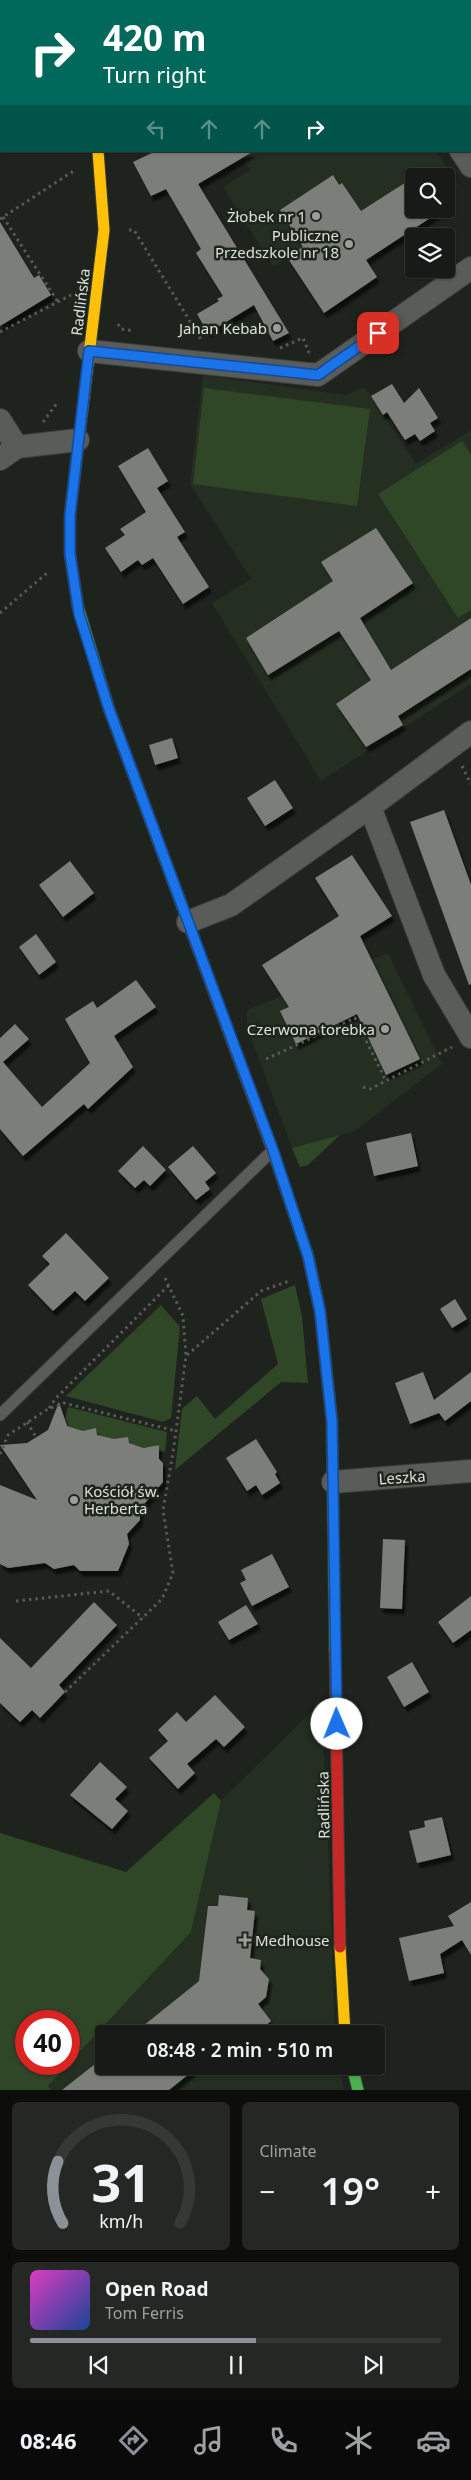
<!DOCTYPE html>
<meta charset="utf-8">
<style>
body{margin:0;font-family:"Noto Sans",sans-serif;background:#242723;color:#f1f3f6;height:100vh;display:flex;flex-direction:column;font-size:19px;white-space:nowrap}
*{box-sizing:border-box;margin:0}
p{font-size:16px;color:#9ea1a1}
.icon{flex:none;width:28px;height:28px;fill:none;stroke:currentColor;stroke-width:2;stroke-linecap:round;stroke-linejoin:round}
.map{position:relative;height:2090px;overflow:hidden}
.drawer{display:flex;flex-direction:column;gap:12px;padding:12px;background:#0d0e0c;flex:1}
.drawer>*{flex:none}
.top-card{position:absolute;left:0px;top:0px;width:471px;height:152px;box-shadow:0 1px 4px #0004,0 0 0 1px #363835;background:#00695c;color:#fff;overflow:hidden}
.buttons{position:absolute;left:405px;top:168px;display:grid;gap:10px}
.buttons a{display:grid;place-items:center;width:50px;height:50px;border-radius:5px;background:#171a16;box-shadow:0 1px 4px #0004,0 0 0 1px #363835;font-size:25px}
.speed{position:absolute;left:15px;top:2010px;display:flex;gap:10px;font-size:25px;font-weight:700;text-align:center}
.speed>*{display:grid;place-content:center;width:65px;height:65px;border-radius:50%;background:#171a16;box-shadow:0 1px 4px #0004,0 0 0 1px #363835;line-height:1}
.speed .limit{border:8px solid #d22;background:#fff;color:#111}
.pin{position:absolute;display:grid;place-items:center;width:42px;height:42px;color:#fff;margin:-21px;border-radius:10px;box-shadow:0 2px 8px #0006}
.me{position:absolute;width:55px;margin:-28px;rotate:359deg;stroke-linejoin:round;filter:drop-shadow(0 0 4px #0008)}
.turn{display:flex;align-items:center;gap:18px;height:105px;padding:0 20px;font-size:22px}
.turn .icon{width:65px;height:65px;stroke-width:2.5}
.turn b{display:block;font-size:35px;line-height:42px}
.lanes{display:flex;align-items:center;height:48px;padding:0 20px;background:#0003;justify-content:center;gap:25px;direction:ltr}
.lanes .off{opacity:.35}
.big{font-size:38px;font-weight:600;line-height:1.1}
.drawer .widget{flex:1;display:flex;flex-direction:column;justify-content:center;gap:8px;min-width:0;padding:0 18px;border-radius:8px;background:#242723}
.drawer .dial{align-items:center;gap:0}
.dial svg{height:130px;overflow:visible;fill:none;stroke:#363835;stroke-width:7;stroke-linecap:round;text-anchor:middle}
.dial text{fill:#f1f3f6;stroke:none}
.song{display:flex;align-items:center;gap:15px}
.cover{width:60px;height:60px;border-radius:8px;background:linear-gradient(135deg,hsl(310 70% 55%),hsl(220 70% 35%))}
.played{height:5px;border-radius:2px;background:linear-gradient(90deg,#8c9099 55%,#363835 55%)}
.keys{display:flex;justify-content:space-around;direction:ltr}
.heat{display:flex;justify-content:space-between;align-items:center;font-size:28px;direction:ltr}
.drawer .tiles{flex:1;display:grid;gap:12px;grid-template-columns:1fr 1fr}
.widget:last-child{grid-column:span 2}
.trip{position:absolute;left:95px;top:2025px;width:290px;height:50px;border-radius:5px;background:#171a16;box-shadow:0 1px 4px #0004,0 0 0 1px #363835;font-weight:600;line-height:50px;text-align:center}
.menu{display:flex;height:80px;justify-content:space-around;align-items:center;background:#090a09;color:#9ea1a1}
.menu .icon{width:35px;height:35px}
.menu .on{color:#8c9099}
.menu b{font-size:22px;color:#f1f3f6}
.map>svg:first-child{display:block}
</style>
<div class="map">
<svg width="471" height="2090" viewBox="0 0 471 2090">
<defs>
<filter id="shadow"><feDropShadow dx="3" dy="5.5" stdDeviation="1" flood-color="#0009"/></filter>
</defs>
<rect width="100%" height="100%" fill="#1f231e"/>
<g fill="#242e21">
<path d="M238,151H436L458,184L446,192V176H414V209H435L438,213L366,260L377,277L324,313L287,258L273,266L223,187L250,170Z"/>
<path d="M203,375L346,395L365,387L416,464L471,430V684L321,781L212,603L251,579L190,484Z"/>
<path d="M388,953L442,1064L355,1131L292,1148L247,1027V1010Z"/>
<path d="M319,1696L326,1783L335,2034H104V2066H339L344,2090H51L48,2086L191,1932L221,1801L312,1711Z"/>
</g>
<g fill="#2f4726" fill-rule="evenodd">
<path d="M204,388L370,409L357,506L193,484Z"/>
<path d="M462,441L471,455V610L458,618L378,494Z"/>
<path d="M340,1135L308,1165L300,1167L292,1148Z"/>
<path d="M295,1285L302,1316L308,1383L281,1382L175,1470L182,1409L197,1396L215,1419L278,1364L261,1299Z"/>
<path d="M161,1305L180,1327L171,1418L163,1422L66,1396Z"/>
<path d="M68,1407L167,1432L165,1452L159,1451L158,1445L155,1446L156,1451L129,1443L127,1437L124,1438V1442L97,1435L96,1428L93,1434L67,1426L65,1419Z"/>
<path d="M214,1793L221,1801L191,1932L48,2086L51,2090H0V1833L126,1872ZM69,2021V2064H26V2021Z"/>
</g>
<g fill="#7b7e79" filter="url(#shadow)">
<path d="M156,151H254L198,184L289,333L273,341L254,305L208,333L197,314L219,301L217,299L223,296L196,253L201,249L166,189L151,196L133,162Z"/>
<path d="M333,175L339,185L342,183L361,211L414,177V209H444L366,260L377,277L324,313L287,257L303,247L280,210Z"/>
<path d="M0,222L34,278L39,275L51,295L0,326Z"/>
<path d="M392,384L404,403L419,388L438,418L430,423L435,431L420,441L415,434L405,440L387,412L383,415L371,396Z"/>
<path d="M148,448L168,481L157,488L185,532L177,537L209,587L183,604L153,558L142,565L138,560L121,572L105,548L125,535L120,529L146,512L118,466Z"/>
<path d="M376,528L413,583L360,618L391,670L471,618V669L398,716L403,725L366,747L336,704L371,680L339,631L268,675L246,638L333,581L321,562Z"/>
<path d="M172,738L178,758L155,765L149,745Z"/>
<path d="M275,780L293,808L265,826L247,798Z"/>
<path d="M444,810L471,885V984L469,985L410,822Z"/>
<path d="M352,855L392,916L360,936L420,1059L386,1075L357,1014L296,1044L280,1011L289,1007L262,965L339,916L315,878Z"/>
<path d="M70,861L94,893L63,917L39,885Z"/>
<path d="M36,934L56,962L39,975L19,947Z"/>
<path d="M136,980L156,1007L114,1036L133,1067L88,1109L84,1104L23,1156L0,1129V1038L15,1024L29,1039L3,1062L42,1107L90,1063L65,1019L93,1001L97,1008Z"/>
<path d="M411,1133L418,1166L374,1176L366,1143Z"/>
<path d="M143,1146L166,1170L150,1186L144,1180L135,1188L118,1171Z"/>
<path d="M193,1146L216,1173L205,1182L210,1189L196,1200L168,1167Z"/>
<path d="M66,1233L109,1278L85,1301L75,1291L53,1311L28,1285L50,1264L42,1256Z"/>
<path d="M455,1299L467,1319L452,1328L440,1309Z"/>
<path d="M423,1372L434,1400L471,1372V1401L445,1421L439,1413L410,1424L395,1383Z"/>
<path d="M59,1402L67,1426L83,1431L96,1428L97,1435L114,1439L128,1437L129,1443L144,1448L159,1445V1459L163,1463V1482L140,1509V1520L127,1534L129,1544L118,1571H80L74,1565L54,1569L45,1563L8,1568L0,1564V1485L37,1500L0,1445L27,1443L48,1430Z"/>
<path d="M256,1439L277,1472L275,1474L280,1483L262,1495L256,1485L247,1491L226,1458Z"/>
<path d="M383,1539L405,1540L402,1609L380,1608Z"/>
<path d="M272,1554L289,1587L252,1606L240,1583L246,1580L241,1570Z"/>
<path d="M471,1596V1630L453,1643L438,1622Z"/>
<path d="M94,1602L117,1625L59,1685L65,1692L40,1718L32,1710L20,1722L0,1703V1638L31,1668Z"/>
<path d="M246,1605L258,1624L229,1640L218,1622Z"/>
<path d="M412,1662L429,1692L404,1707L387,1677Z"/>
<path d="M215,1695L245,1727L224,1747L216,1739L187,1764L195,1773L178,1789L149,1758L168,1741L158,1730L177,1712L186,1722Z"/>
<path d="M100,1762L127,1787L115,1799L128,1811L112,1829L70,1795Z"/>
<path d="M442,1817L451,1855L417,1863L409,1831L425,1827L424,1821Z"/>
<path d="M219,1895L248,1898L247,1910L255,1911L250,1958L261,1960L260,1969L269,1979L266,1997L258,2004L271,2021L255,2034H133L199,1981L208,1906H218Z"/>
<path d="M471,1902V1955L462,1940L440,1954L444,1973L409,1981L399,1938L454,1926L448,1916Z"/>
<path d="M104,2057V2066H199L169,2090H62Z"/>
</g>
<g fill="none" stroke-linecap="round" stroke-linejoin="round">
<g stroke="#3b3f3a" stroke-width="13">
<path id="lane" d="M0,1415L272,1151"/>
</g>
<g stroke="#3b3f3a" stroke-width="24">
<g id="street">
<path d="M355,0L356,1"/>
<path d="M461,151L471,166"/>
<path d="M89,351L318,375L471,268"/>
<path d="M0,420L17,447"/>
<path d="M0,459L17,447L78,440"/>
<path d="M370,807L434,975L471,1037"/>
<path d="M188,922L231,905L370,807L471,732"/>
<path d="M333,1482L471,1471"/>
</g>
</g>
<g stroke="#3b3f3a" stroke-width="13">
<g id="fast">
<path d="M54,0L55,1"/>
<path d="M78,607L109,709L188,922"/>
<path d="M275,1157L308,1256L320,1311L332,1422L335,1650"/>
<path d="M352,2066L358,2090"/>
</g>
</g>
<g stroke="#3b3f3a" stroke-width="13">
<g id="slow">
<path d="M80,430L104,230L98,151"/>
<path d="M340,1947L345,2034"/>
</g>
</g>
<g stroke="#3b3f3a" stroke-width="13">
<g id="jam">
<path d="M78,607L70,554V515L80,430"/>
<path d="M188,922L275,1157"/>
<path d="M335,1650L340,1947"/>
</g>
</g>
<g stroke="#575a56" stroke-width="3" stroke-dasharray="2.5 4" stroke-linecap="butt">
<path d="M87,0V1"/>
<path d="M3,217L58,302"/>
<path d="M0,219L75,170"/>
<path d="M129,230H134L202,341"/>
<path d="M118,324L121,329L134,331"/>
<path d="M0,332L71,295"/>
<path d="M280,348L303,338L309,353"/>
<path d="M43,422L57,403"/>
<path d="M0,613L47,573"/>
<path d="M462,766L471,784"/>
<path d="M266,1059L355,1018L386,1081"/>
<path d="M363,1087L370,1089L452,1047"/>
<path d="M165,1278L183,1316L186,1356"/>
<path d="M49,1408L56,1398L169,1285"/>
<path d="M27,1422L36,1437"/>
<path d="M0,1454L8,1435L48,1409L64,1403L176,1431"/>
<path d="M16,1601L109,1591L143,1618"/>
<path d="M65,1692L162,1599L173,1573L163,1510L173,1453L186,1356L261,1291L289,1281"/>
</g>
<use href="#lane" stroke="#5a5c59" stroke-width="11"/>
<use href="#street" stroke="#5a5c59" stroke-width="22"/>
<use href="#fast" stroke="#4caf50" stroke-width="11"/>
<use href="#slow" stroke="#ffc107" stroke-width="11"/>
<use href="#jam" stroke="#c62828" stroke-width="11"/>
</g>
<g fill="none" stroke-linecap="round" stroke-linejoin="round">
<g stroke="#114b97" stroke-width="12">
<path id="route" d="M337,1724L332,1422L320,1311L308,1256L273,1150L109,709L79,614L70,554V515L89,351L318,375L378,333"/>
</g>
<use href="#route" stroke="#1a73e8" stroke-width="9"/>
</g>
<g fill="#9a9e98" stroke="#1e251c" stroke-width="2">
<circle cx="316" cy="216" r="5"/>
<circle cx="349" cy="244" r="5"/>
<circle cx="277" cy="328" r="5"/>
<circle cx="385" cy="1029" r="5"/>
<circle cx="74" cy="1500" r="5"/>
<path d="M242.5 1932.5h5v5h5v5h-5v5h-5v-5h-5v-5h5z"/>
</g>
<g text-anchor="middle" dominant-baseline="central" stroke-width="5" stroke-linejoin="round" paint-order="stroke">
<g font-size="15" fill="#dce1da" stroke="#1e251c" text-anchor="end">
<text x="306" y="216">Żłobek nr 1</text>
<text x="339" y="235">Publiczne<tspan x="339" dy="17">Przedszkole nr 18</tspan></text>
<text x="267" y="328">Jahan Kebab</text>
<text x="375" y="1029">Czerwona torebka</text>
<text x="84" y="1491" text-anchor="start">Kościół św.<tspan x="84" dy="17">Herberta</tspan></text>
<text x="255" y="1940" text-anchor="start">Medhouse</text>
</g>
<g font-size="15" fill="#dce1da" stroke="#1e251c">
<text transform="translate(80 302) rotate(-83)">Radlińska</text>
<text transform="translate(402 1477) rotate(-4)">Leszka</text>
<text transform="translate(323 1805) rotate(-91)">Radlińska</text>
</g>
</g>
</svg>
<div class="buttons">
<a><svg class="icon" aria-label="search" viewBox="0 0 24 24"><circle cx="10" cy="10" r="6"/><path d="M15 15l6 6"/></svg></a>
<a><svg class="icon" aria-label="layers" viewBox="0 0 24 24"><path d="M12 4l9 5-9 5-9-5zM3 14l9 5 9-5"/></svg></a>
</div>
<div class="speed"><div class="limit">40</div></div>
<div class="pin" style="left:378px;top:333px;background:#d93025"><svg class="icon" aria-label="arrive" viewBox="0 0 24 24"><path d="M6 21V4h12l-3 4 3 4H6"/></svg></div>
<svg class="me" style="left:337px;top:1724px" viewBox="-20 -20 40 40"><circle r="19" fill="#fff"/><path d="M0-13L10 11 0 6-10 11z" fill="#1a73e8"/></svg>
<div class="trip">08:48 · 2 min · 510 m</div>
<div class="top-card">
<div class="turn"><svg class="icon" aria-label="right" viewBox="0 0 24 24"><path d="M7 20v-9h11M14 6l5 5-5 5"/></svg><div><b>420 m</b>Turn right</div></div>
<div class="lanes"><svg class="icon off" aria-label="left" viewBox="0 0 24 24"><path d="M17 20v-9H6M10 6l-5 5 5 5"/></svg><svg class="icon off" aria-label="ahead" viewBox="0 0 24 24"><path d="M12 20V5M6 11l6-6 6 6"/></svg><svg class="icon off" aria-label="ahead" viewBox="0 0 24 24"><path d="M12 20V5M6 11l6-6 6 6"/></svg><svg class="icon" aria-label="right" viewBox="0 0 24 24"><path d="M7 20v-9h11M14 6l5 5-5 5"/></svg></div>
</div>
</div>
<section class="drawer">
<div class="tiles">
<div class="widget dial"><svg viewBox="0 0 100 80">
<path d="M14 69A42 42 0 1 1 86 69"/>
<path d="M14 69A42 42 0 0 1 11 31" stroke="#8c9099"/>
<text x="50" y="56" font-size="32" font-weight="700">31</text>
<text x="50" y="72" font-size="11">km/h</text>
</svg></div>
<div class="widget"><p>Climate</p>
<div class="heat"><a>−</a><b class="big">19°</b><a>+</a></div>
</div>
<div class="widget">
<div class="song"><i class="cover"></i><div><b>Open Road</b><p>Tom Ferris</p></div></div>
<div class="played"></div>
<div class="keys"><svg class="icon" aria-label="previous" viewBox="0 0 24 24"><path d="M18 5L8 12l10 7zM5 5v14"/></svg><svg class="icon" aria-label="pause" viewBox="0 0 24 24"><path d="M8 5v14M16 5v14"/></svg><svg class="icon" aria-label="next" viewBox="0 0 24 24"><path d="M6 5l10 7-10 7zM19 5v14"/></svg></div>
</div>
</div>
</section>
<nav class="menu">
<b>08:46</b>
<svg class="icon on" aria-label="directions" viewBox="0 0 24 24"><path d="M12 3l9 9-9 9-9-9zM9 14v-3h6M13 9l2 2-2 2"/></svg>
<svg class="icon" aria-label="music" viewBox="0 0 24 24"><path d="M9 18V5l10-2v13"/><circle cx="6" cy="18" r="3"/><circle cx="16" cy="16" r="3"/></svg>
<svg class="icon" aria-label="phone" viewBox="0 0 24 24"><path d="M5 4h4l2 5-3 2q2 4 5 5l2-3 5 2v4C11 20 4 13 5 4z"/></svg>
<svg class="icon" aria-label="climate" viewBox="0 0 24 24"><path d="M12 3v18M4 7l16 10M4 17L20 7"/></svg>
<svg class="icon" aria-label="car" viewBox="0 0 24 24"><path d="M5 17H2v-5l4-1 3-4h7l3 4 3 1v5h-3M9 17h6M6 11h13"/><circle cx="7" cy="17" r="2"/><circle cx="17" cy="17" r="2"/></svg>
</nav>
